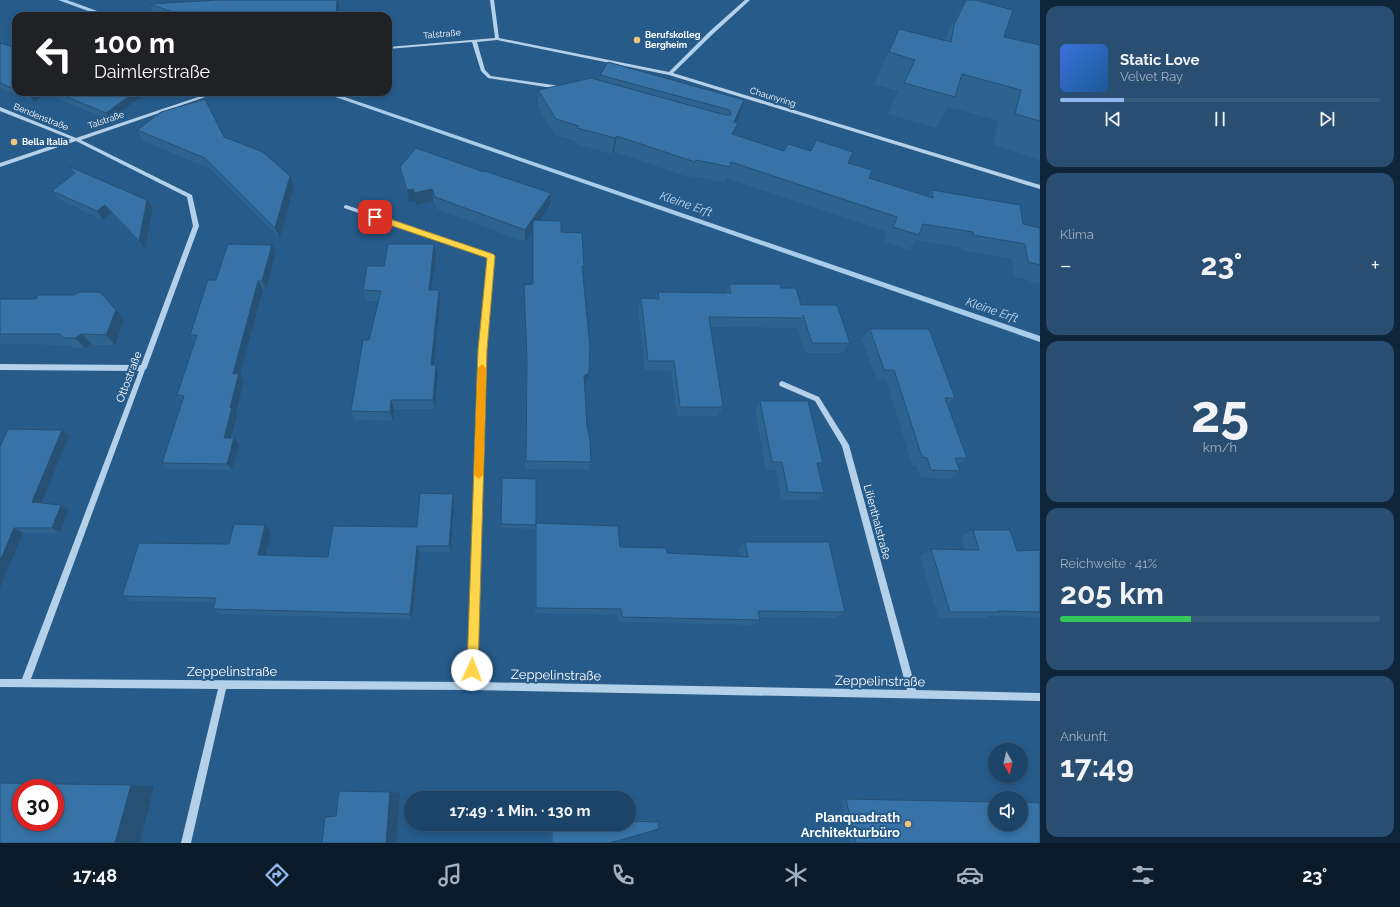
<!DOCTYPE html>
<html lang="de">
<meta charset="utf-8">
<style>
body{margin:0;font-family:Raleway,sans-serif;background:#294e71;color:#f1f3f6;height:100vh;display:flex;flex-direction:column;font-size:15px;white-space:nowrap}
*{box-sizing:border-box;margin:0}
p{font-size:13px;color:#a0b0c0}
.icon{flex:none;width:22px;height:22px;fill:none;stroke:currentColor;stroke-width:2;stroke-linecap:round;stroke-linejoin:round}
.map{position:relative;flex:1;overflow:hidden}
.panel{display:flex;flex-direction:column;gap:6px;padding:6px;background:#0f2539;width:360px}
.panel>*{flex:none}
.hud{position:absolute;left:12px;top:12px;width:380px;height:84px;border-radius:12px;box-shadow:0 2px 6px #0003,0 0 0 1px #3a5c7c;background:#202124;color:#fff;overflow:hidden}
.needle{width:26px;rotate:172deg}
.buttons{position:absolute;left:988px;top:743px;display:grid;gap:8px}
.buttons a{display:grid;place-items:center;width:40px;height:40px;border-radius:50%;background:#1c4468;box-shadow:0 2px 6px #0003,0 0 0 1px #3a5c7c;font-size:20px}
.speed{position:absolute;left:12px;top:779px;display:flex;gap:8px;font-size:20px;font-weight:700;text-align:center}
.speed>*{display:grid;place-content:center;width:52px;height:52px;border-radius:50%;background:#1c4468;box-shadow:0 2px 6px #0003,0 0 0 1px #3a5c7c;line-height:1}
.speed .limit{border:6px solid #d22;background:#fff;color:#111}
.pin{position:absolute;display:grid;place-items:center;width:34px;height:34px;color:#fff;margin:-17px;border-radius:8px;box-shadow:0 2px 6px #0006}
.me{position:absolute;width:44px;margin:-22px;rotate:2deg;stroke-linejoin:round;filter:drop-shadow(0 0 3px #0008)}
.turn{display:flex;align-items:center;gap:14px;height:84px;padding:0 16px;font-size:18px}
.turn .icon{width:52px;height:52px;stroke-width:2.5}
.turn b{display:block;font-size:28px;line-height:34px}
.big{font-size:30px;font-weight:700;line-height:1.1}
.panel .widget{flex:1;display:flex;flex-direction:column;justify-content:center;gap:6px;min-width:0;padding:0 14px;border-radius:12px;background:#294e71}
.panel .dial{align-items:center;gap:0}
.dial b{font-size:52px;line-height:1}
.song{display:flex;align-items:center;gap:12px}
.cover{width:48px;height:48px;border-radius:6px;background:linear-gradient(135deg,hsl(220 70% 55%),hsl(210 70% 35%))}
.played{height:4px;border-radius:2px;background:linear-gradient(90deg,#90b9f0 20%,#3a5c7c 20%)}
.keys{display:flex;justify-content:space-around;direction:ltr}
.heat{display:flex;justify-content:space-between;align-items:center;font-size:22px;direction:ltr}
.charge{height:6px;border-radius:3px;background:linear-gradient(90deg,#34c759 41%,#3a5c7c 0)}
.trip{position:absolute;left:404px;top:791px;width:232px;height:40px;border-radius:20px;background:#1c4468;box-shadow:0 2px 6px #0003,0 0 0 1px #3a5c7c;font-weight:700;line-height:40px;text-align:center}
.menu{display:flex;height:64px;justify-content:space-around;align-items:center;background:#0b1b2a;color:#a0b0c0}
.menu .icon{width:28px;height:28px}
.menu .on{color:#90b9f0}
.menu b{font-size:18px;color:#f1f3f6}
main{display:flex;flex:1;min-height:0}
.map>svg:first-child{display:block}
</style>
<main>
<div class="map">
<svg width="1040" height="843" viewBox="0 0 1040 843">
<rect width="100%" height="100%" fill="#265b8a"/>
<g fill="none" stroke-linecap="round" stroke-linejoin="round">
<g fill="#a8cdea" fill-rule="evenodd">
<path d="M58,0H67L111,16H102Z"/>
<path d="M321,92H330L1040,336V342Z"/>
</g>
<g fill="#b4d1e9" fill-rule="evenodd">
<path d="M490,0H494L499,38L669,72L710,31L745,0H750L714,33L673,73L1040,185V189L669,75L497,40L477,42L485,70L491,76L567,87V89L565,90L488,78L481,71L472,42L388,49V47L495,38Z"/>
<path d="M213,92H220L81,140L192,195L199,226L147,367V368L145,370L31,679L468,682L479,351L488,258L344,208V206L346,205L493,255L494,257L485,351L476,682L907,690L842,446L815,401L780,386L779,384L780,382L782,381L819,397L849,445L916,690L1040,693V701L472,690L226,689L191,843H181L218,689L0,687V679H22L139,371L0,370V364L141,365L193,226L187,197L76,141L0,167V163L71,139L0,111V107L76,138Z"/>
</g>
</g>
<g fill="#2f638f">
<path d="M965,0L1004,37L1040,45V160L993,145L999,121L949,107L936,128L888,114L898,91L874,84L884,61L899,29L944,40L949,30Z"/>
<path d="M150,4L339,5V16H155Z"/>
<path d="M0,43L16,48V92H137L140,98L110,120L46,94L34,102L0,88Z"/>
<path d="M600,75L744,100L739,116L736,122L734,134L784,151L848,163L869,178L928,196L932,190L1023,224L1040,228V284L1030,282L1029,280L1014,277L1012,259L961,250V248L916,240L908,250L884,242L887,232L726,178L725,183L692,176L691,178L614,152L612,154L576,144V141L555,135L538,107V90L599,81Z"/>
<path d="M137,130L224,137L290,176L294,187L280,238L211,169L143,141Z"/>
<path d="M68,166L153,208L145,249L111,213L103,220L59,199L52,191L74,174Z"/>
<path d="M400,167L550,205L539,220L561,232L584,266L583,273L589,373L587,382L585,384L587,425L591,462L589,470L525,469L526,370L524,285L533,284V229L525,242L437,209L433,201L416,205L415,201L409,202L402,179Z"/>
<path d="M434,244L436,256L432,290H439L440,301L434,365H436L438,375L435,409H394L393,421L355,420L351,411L379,301H366L363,290L384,266Z"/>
<path d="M276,253L266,290H263L240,374L244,381L236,413L237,415L231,438L239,445L232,470L169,469L162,463L182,401L177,395L194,342L190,335L216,280Z"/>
<path d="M729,284L781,288L801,305L850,343L843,353H805L798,328L711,327L723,407L718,416H677L671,371L645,370L638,309L641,298L656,299L658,292L726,293Z"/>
<path d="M0,299L116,310L124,320L115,345H92L85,348H73L69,345L0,344Z"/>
<path d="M870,329L955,398L947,405L967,458L958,464L960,471L949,479L921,478L917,466L912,465L886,380L876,379L862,339Z"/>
<path d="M760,401L823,463L818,467L824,493L817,500H781L776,470H766L755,410Z"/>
<path d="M62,430L69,436L42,503L69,510L60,533H23L0,588V447Z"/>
<path d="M453,494L454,500L451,552H419L412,619L220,614L213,609L214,602L131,601L122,596L229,544L265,525L271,532L265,555L328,557L417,527Z"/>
<path d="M536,523L620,547L667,553L740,557L739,549L745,542L845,612L835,618L759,617L760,620L753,625L619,622L618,615L535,613V529L501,528V524Z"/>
<path d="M973,530L1017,551L1040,550V617L989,616L985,618H938L920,556L931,549L965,550L961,537Z"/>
<path d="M552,792L603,798H550V793Z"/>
<path d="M841,799L995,802L1040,843H850Z"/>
<path d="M629,820H647L658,822L610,843H550V824H629Z"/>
</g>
<g fill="#265074">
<path d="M337,0H338L339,5V16H336Z"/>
<path d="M34,92H45L46,94L34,102L29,95Z"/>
<path d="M135,92H137L140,98L110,120L106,113Z"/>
<path d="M744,100L739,116L729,138L734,122Z"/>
<path d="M738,123L732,139V134Z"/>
<path d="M617,136L614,152L612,154L615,138Z"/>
<path d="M290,176L294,187L280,238L275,228Z"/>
<path d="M413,189L415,201L409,202L407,190Z"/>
<path d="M432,189L433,201L416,205L414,193Z"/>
<path d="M551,193L550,205L525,242V230Z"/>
<path d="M147,200L153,208L145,249L139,241Z"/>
<path d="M105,205L111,213L103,220L97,211Z"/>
<path d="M434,244L436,256L430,300L429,290Z"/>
<path d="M272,245L276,253L266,290L262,281Z"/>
<path d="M258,281L263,290L240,374L244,381L236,413L237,415L229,444L224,438L230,408L233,374Z"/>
<path d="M439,290L440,301L433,374L431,365Z"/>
<path d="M116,310L124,320L115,345L106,335Z"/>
<path d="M82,334L92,345L85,348L75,338Z"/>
<path d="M436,365L438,375L435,409L433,400Z"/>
<path d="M589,373L587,382L583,386L584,376Z"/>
<path d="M391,400L394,409L393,421L390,412Z"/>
<path d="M62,430L69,436L40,507L32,502Z"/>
<path d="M234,438L239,445L232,470L227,464Z"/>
<path d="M453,494L454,500L451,552L449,546Z"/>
<path d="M61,505L69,510L60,533L52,528Z"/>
<path d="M265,525L271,532L264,561L258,555Z"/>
<path d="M14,528L23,533L0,588V561Z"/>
<path d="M417,546L419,552L412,619L410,614Z"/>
<path d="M131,785L154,786L140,843H115Z"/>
<path d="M390,792L400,793L396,843H386Z"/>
</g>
<g fill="#3773a6" stroke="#265074" fill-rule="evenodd">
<path d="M217,0H337L336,16H184L150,4Z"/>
<path d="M966,0H975L1013,10L1004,37L1040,45V121L1015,114L1021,90L962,74L955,97L904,83L915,60L889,52L899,29L951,42L954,25Z"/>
<path d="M0,43L16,48V90L0,83Z"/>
<path d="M608,62L744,100L734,122L738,123L732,134L784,151L788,144L811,151L816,140L853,152L848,163L872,170L869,178L933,198L932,190L1020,205L1023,224L1040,228V265L1028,262L1025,244L973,235V232L923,224L919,235L893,227L897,217L731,162L730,167L696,160L695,162L617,136L615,138L577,128L579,126L556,119L538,90L591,78L725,115H731L730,110L600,75Z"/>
<path d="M22,92H34L29,95Z"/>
<path d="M55,92H135L106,113Z"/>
<path d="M205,99L224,137L263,152L290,176L275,228L205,158L137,130L161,112Z"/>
<path d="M416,148L484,172L485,171L551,193L525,230L435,197L432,189L414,193L413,189L407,190L400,167Z"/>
<path d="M68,166L147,200L139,241L105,205L97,211L52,191L75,173Z"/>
<path d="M533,220L561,221V232L582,233L584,266H582L590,347L589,373L584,376L587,425L590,441L591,462L526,461L527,360L524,285L533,284Z"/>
<path d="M228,244L272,245L262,281H258L233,374L239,373L230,408H232L224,438H234L227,464L162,463L184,396L177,395L197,335H190L208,280H216Z"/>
<path d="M388,244H434L429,290H439L431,365H436L433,400H391L390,412L351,411L363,340H369L381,291L363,290L367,266H384Z"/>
<path d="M729,284H780L781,288H796L801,305H837L850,343H812L803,315L804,318L709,317L723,407H680L674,361H648L641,298L659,299L658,292L731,293Z"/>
<path d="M80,292H100L116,310L106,335L82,334L75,338H63L60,334H0V299H36L38,295H74Z"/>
<path d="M870,329H929L955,398H945L967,458H955L960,471L931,470L927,458L922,457L894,370H884Z"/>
<path d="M760,401H808L823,463H817L824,493L788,492L782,462H772Z"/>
<path d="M8,429L62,430L32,502L61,505L52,528H14L0,561V447Z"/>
<path d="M502,478L536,479V525L501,524Z"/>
<path d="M420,493L453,494L449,546H417L410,614L213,609L216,598L122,596L139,543L229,544L234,524L265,525L258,555L328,557L333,526L417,527Z"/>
<path d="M536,523L618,526L620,547L666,548L667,553L748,557L745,542H829L845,612L758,611L760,620L622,617L621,609L536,608Z"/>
<path d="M973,530H1010L1017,551L1040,550V612L998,611L999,612H950L931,549L979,550Z"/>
<path d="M0,783L131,785L115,843H0ZM21,788H55V822H21Z"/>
<path d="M339,791L390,792L386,843H322L325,817L336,816Z"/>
<path d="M552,792L603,794V798H552Z"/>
<path d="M846,799L995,802V824H1021V802L1040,803V843H856Z"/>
<path d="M629,821L658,822L659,829L610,843H552V824H629Z"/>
</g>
<path fill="#ffd54a" stroke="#a68a30" d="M375,214L493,254L495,256L487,350L478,670L476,674L472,675L468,674L467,670L478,350L487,258L372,219V215Z"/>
<path fill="#f59e0b" d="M482,364L486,368L483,475L479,479L474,475L478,368Z"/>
<g fill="#f2c479" stroke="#265b8a" stroke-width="1.5">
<circle cx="637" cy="40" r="4"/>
<circle cx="14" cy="142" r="4"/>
<circle cx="908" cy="824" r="4"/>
</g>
<g text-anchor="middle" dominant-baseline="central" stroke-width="4" stroke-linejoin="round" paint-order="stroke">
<g font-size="9" fill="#fff" stroke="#265b8a">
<text transform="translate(442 34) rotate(-5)">Talstraße</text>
<text transform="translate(773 97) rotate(17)">Chaunyring</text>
<text transform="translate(41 117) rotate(22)">Bendenstraße</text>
<text transform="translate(106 120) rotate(-19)">Talstraße</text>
</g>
<g font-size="9" font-weight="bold" fill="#fff" stroke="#265b8a" text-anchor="start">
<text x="645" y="35">Berufskolleg<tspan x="645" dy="10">Bergheim</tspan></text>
<text x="22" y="142">Bella Italia</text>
</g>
<g font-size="11" fill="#fff" stroke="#265b8a">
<text transform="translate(129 377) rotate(-69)">Ottostraße</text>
<text transform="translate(877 522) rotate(75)">Lilienthalstraße</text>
</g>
<g font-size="12" font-style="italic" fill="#bfdbf1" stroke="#265b8a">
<text transform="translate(686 204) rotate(19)">Kleine Erft</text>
<text transform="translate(992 310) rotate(19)">Kleine Erft</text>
</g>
<g font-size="13" fill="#fff" stroke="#265b8a">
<text x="232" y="671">Zeppelinstraße</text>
<text transform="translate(556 675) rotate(1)">Zeppelinstraße</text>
<text transform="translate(880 681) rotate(1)">Zeppelinstraße</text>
</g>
<g font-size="13" font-weight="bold" fill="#fff" stroke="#265b8a" text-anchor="end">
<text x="900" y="817">Planquadrath<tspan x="900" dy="15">Architekturbüro</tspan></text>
</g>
</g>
</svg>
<div class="buttons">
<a><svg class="needle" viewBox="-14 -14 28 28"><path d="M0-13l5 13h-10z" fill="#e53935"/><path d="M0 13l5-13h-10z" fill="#a0b0c0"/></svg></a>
<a><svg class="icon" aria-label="sound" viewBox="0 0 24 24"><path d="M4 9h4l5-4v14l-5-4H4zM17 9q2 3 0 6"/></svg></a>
</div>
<div class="speed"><div class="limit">30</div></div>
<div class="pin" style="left:375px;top:217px;background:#d93025"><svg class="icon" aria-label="arrive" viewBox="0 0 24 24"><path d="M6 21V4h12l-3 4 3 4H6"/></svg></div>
<svg class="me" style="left:472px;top:670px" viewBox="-20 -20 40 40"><circle r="19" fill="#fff"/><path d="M0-13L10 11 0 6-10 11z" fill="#ffd54a"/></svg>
<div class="trip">17:49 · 1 Min. · 130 m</div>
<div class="hud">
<div class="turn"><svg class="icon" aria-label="left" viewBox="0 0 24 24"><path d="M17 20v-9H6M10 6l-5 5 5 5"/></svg><div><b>100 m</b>Daimlerstraße</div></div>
</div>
</div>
<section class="panel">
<div class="widget">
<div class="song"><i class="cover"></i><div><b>Static Love</b><p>Velvet Ray</p></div></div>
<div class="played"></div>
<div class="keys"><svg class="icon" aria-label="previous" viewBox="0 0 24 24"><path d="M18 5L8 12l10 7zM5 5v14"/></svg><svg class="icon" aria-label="pause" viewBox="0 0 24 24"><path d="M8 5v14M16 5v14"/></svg><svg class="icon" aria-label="next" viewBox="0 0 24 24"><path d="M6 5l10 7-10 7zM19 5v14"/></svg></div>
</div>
<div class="widget"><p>Klima</p>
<div class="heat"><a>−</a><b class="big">23°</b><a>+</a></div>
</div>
<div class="widget dial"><b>25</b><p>km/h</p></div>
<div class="widget"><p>Reichweite · 41%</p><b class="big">205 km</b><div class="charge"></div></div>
<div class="widget"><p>Ankunft</p><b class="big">17:49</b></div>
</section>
</main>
<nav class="menu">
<b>17:48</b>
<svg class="icon on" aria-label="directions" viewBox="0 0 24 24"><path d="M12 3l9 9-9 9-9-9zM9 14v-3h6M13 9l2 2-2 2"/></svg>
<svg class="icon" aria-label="music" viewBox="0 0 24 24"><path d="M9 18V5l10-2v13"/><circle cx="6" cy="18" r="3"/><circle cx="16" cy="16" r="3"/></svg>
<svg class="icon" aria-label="phone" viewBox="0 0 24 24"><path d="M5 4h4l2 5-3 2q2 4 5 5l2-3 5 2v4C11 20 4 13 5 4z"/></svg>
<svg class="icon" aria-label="climate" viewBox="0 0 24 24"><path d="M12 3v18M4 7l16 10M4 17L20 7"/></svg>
<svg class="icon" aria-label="car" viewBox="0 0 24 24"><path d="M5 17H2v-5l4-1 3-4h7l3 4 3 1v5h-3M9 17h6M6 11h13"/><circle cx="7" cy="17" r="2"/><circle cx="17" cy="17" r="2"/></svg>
<svg class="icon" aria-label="filters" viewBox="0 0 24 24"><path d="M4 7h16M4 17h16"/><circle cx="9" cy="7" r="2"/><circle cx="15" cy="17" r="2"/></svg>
<b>23°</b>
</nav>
